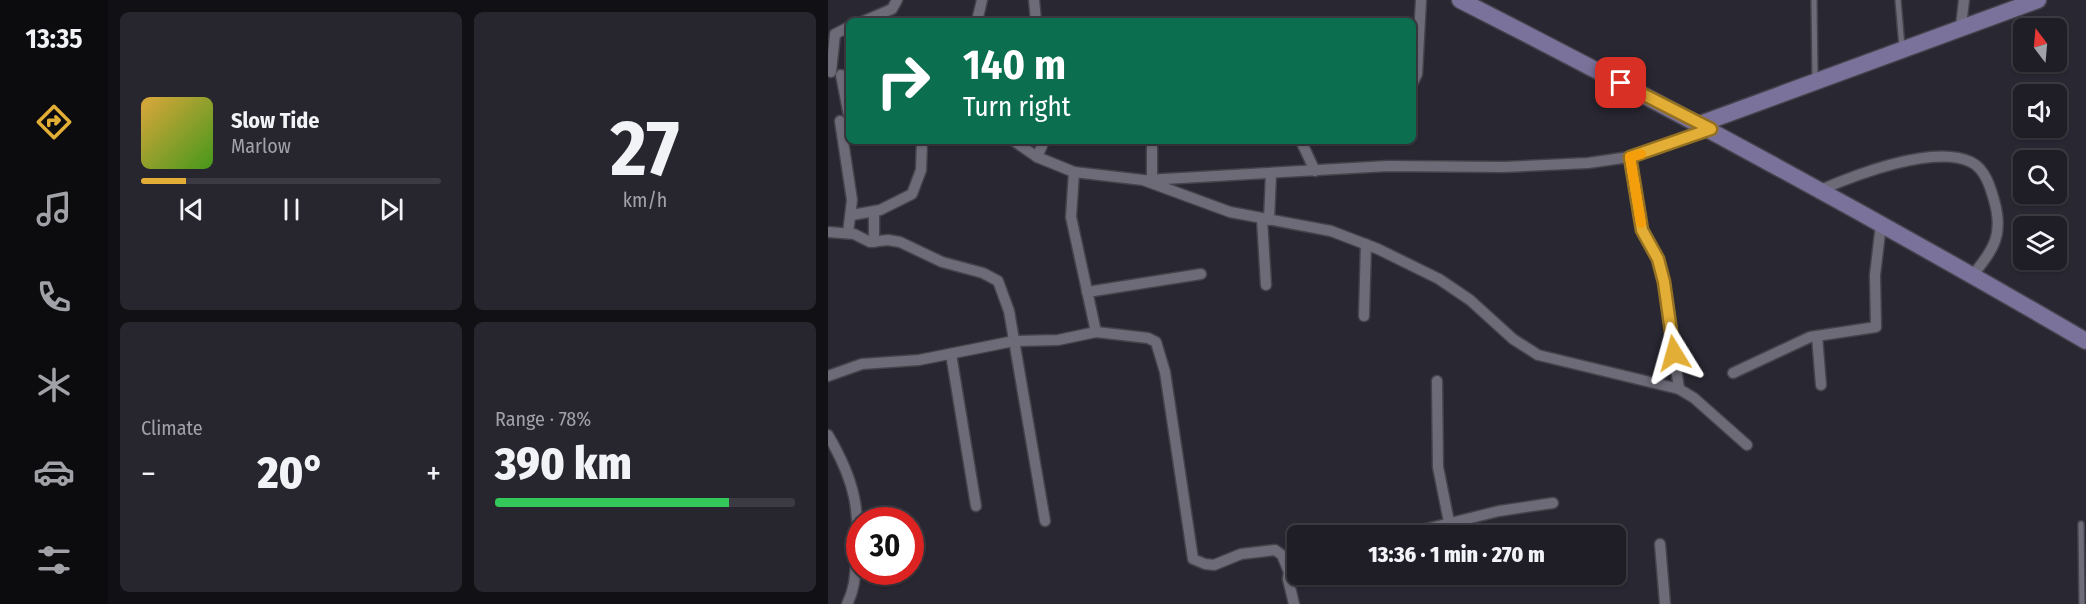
<!DOCTYPE html>
<meta charset="utf-8">
<style>
body{margin:0;font-family:"Fira Sans Condensed",sans-serif;background:#27262e;color:#f1f3f6;height:100vh;display:flex;flex-direction:column;font-size:22px;white-space:nowrap}
*{box-sizing:border-box;margin:0}
p{font-size:20px;color:#a1a2a7}
.icon{flex:none;width:33px;height:33px;fill:none;stroke:currentColor;stroke-width:2;stroke-linecap:round;stroke-linejoin:round}
.map{position:relative;flex:1;overflow:hidden}
.sheet{display:flex;flex-direction:column;gap:12px;padding:12px;background:#111015;width:720px}
.sheet>*{flex:none}
.banner{position:absolute;left:18px;top:18px;width:570px;height:126px;border-radius:9px;box-shadow:0 2px 4px #0004,0 0 0 2px #3c3b43;background:#0b6e4f;color:#fff;overflow:hidden}
.needle{width:39px;rotate:344deg}
.buttons{position:absolute;left:1185px;top:18px;display:grid;gap:12px}
.buttons a{display:grid;place-items:center;width:54px;height:54px;border-radius:9px;background:#1f1d26;box-shadow:0 2px 4px #0004,0 0 0 2px #3c3b43;font-size:30px}
.speed{position:absolute;left:18px;top:507px;display:flex;gap:12px;font-size:30px;font-weight:700;text-align:center}
.speed>*{display:grid;place-content:center;width:78px;height:78px;border-radius:50%;background:#1f1d26;box-shadow:0 2px 4px #0004,0 0 0 2px #3c3b43;line-height:1}
.speed .limit{border:9px solid #d22;background:#fff;color:#111}
.pin{position:absolute;display:grid;place-items:center;width:51px;height:51px;color:#fff;margin:-26px;border-radius:12px;box-shadow:0 3px 9px #0006}
.me{position:absolute;width:66px;margin:-33px;rotate:352deg;stroke-linejoin:round;filter:drop-shadow(0 0 4px #0008)}
.turn{display:flex;align-items:center;gap:21px;height:126px;padding:0 18px;font-size:27px}
.turn .icon{width:78px;height:78px;stroke-width:2.5}
.turn b{display:block;font-size:42px;line-height:51px}
.big{font-size:45px;font-weight:800;line-height:1.1}
.sheet .widget{flex:1;display:flex;flex-direction:column;justify-content:center;gap:9px;min-width:0;padding:0 21px;border-radius:9px;background:#27262e}
.sheet .dial{align-items:center;gap:0}
.dial b{font-size:78px;line-height:1}
.song{display:flex;align-items:center;gap:18px}
.cover{width:72px;height:72px;border-radius:9px;background:linear-gradient(135deg,hsl(40 70% 55%),hsl(100 70% 35%))}
.played{height:6px;border-radius:3px;background:linear-gradient(90deg,#e3ae35 15%,#3c3b43 15%)}
.keys{display:flex;justify-content:space-around;direction:ltr}
.heat{display:flex;justify-content:space-between;align-items:center;font-size:33px;direction:ltr}
.charge{height:9px;border-radius:4px;background:linear-gradient(90deg,#34c759 78%,#3c3b43 0)}
.sheet .tiles{flex:1;display:grid;gap:12px;grid-template-columns:repeat(2,1fr)}
.trip{position:absolute;left:459px;top:525px;width:339px;height:60px;border-radius:9px;background:#1f1d26;box-shadow:0 2px 4px #0004,0 0 0 2px #3c3b43;font-weight:800;line-height:60px;text-align:center}
main{display:flex;flex:1;min-height:0}
.dock{display:flex;flex-direction:column;width:108px;justify-content:space-around;align-items:center;background:#0c0c0f;color:#a1a2a7}
.dock .icon{width:42px;height:42px}
.dock .on{color:#e3ae35}
.dock b{font-size:27px;color:#f1f3f6}
.map>svg:first-child{display:block}
</style>
<main>
<nav class="dock">
<b>13:35</b>
<svg class="icon on" aria-label="directions" viewBox="0 0 24 24"><path d="M12 3l9 9-9 9-9-9zM9 14v-3h6M13 9l2 2-2 2"/></svg>
<svg class="icon" aria-label="music" viewBox="0 0 24 24"><path d="M9 18V5l10-2v13"/><circle cx="6" cy="18" r="3"/><circle cx="16" cy="16" r="3"/></svg>
<svg class="icon" aria-label="phone" viewBox="0 0 24 24"><path d="M5 4h4l2 5-3 2q2 4 5 5l2-3 5 2v4C11 20 4 13 5 4z"/></svg>
<svg class="icon" aria-label="climate" viewBox="0 0 24 24"><path d="M12 3v18M4 7l16 10M4 17L20 7"/></svg>
<svg class="icon" aria-label="car" viewBox="0 0 24 24"><path d="M5 17H2v-5l4-1 3-4h7l3 4 3 1v5h-3M9 17h6M6 11h13"/><circle cx="7" cy="17" r="2"/><circle cx="17" cy="17" r="2"/></svg>
<svg class="icon" aria-label="filters" viewBox="0 0 24 24"><path d="M4 7h16M4 17h16"/><circle cx="9" cy="7" r="2"/><circle cx="15" cy="17" r="2"/></svg>
</nav>
<section class="sheet">
<div class="tiles">
<div class="widget">
<div class="song"><i class="cover"></i><div><b>Slow Tide</b><p>Marlow</p></div></div>
<div class="played"></div>
<div class="keys"><svg class="icon" aria-label="previous" viewBox="0 0 24 24"><path d="M18 5L8 12l10 7zM5 5v14"/></svg><svg class="icon" aria-label="pause" viewBox="0 0 24 24"><path d="M8 5v14M16 5v14"/></svg><svg class="icon" aria-label="next" viewBox="0 0 24 24"><path d="M6 5l10 7-10 7zM19 5v14"/></svg></div>
</div>
<div class="widget dial"><b>27</b><p>km/h</p></div>
<div class="widget"><p>Climate</p>
<div class="heat"><a>−</a><b class="big">20°</b><a>+</a></div>
</div>
<div class="widget"><p>Range · 78%</p><b class="big">390 km</b><div class="charge"></div></div>
</div>
</section>
<div class="map">
<svg width="1258" height="604" viewBox="0 0 1258 604">
<rect width="100%" height="100%" fill="#292732"/>
<g fill="none" stroke-linecap="round" stroke-linejoin="round">
<g stroke="#44424b" stroke-width="8">
<g id="lane">
<path d="M986,0L987,79"/>
<path d="M1070,0L1074,47"/>
<path d="M1253,524L1254,604"/>
</g>
</g>
<g stroke="#44424b" stroke-width="13">
<g id="street">
<path d="M206,0L208,21"/>
<path d="M36,21L64,9L69,0"/>
<path d="M149,21L154,0"/>
<path d="M1133,26L1136,0"/>
<path d="M3,72L7,34L21,27"/>
<path d="M13,75L21,116"/>
<path d="M585,82L589,74L593,0"/>
<path d="M12,121L24,200L20,233"/>
<path d="M186,141L209,157L246,172L315,180L402,212L503,231L550,249L611,279L642,300L685,339L710,355L851,389L866,398L919,445"/>
<path d="M324,141V180"/>
<path d="M473,141L487,171"/>
<path d="M209,157L216,141"/>
<path d="M802,157L814,230L830,259L836,282L851,389"/>
<path d="M246,172L243,217L268,332"/>
<path d="M319,180L560,166L676,167L760,163L808,156L883,129"/>
<path d="M992,190C1027,175 1106,144 1143,162C1157,169 1162,186 1166,200C1176,235 1166,248 1145,275"/>
<path d="M46,212V242"/>
<path d="M24,215L52,210L84,194L93,170L94,141"/>
<path d="M434,219L438,285"/>
<path d="M441,220L443,174"/>
<path d="M0,232L26,234L42,242L60,240L72,242L114,262L155,273L170,281L181,311L217,521"/>
<path d="M259,292L373,274"/>
<path d="M536,316L538,244"/>
<path d="M989,336L993,385"/>
<path d="M123,354L148,506"/>
<path d="M905,373L982,337L1048,327L1047,275L1053,224"/>
<path d="M0,376L34,364L91,360L186,341L230,340L268,332L320,338L328,342L337,372L365,559L377,564L386,565L413,554L447,550L454,555L461,572"/>
<path d="M609,381L610,467L621,522"/>
<path d="M0,435C27,481 33,511 28,563C27,578 26,591 19,604"/>
<path d="M570,536L671,511L725,503"/>
<path d="M832,544L837,604"/>
<path d="M466,604L460,579L461,572L470,566"/>
</g>
</g>
<g stroke="#44424b" stroke-width="19">
<g id="primary">
<path d="M632,0C844,108 1052,221 1258,341"/>
<path d="M872,124L1210,0"/>
</g>
</g>
<use href="#lane" stroke="#6d6b77" stroke-width="5"/>
<use href="#street" stroke="#6d6b77" stroke-width="10"/>
<use href="#primary" stroke="#7b729b" stroke-width="16"/>
</g>
<g fill="none" stroke-linecap="round" stroke-linejoin="round">
<g stroke="#947122" stroke-width="15">
<path id="route" d="M793,83L883,129L802,157L814,230L830,259L836,282L846,353"/>
</g>
<use href="#route" stroke="#e3ae35" stroke-width="10"/>
<path stroke="#f59e0b" stroke-width="10" d="M813,154L802,157L813,223"/>
</g>
</svg>
<div class="buttons">
<a><svg class="needle" viewBox="-14 -14 28 28"><path d="M0-13l5 13h-10z" fill="#e53935"/><path d="M0 13l5-13h-10z" fill="#a1a2a7"/></svg></a>
<a><svg class="icon" aria-label="sound" viewBox="0 0 24 24"><path d="M4 9h4l5-4v14l-5-4H4zM17 9q2 3 0 6"/></svg></a>
<a><svg class="icon" aria-label="search" viewBox="0 0 24 24"><circle cx="10" cy="10" r="6"/><path d="M15 15l6 6"/></svg></a>
<a><svg class="icon" aria-label="layers" viewBox="0 0 24 24"><path d="M12 4l9 5-9 5-9-5zM3 14l9 5 9-5"/></svg></a>
</div>
<div class="speed"><div class="limit">30</div></div>
<div class="pin" style="left:793px;top:83px;background:#d93025"><svg class="icon" aria-label="arrive" viewBox="0 0 24 24"><path d="M6 21V4h12l-3 4 3 4H6"/></svg></div>
<svg class="me" style="left:846px;top:353px" viewBox="-20 -20 40 40"><path d="M0-17L14 15 0 8-14 15z" fill="#e3ae35" stroke="#fff" stroke-width="4"/></svg>
<div class="trip">13:36 · 1 min · 270 m</div>
<div class="banner">
<div class="turn"><svg class="icon" aria-label="right" viewBox="0 0 24 24"><path d="M7 20v-9h11M14 6l5 5-5 5"/></svg><div><b>140 m</b>Turn right</div></div>
</div>
</div>
</main>
